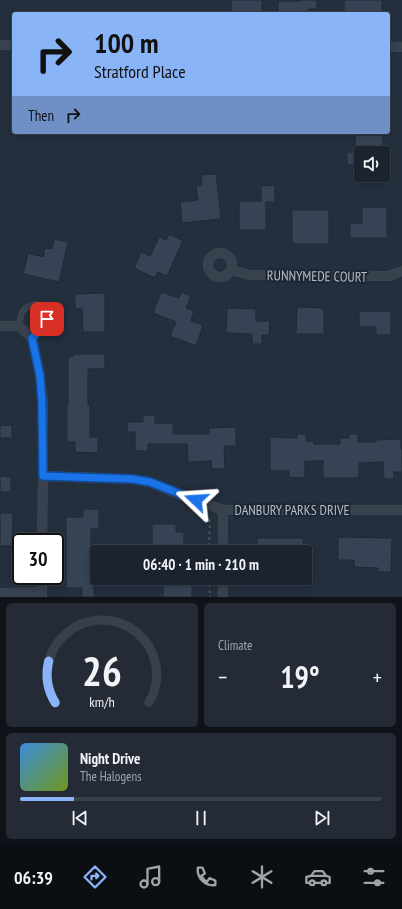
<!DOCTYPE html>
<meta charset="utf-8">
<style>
body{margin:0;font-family:"PT Sans Narrow",sans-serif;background:#242b36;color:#f1f3f6;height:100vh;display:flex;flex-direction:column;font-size:15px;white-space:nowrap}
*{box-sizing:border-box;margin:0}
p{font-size:13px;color:#a0a4aa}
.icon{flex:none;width:22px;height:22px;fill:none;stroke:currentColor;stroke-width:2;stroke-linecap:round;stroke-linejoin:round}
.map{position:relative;height:597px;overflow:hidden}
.panel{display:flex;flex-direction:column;gap:6px;padding:6px;background:#0f1319;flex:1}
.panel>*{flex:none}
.banner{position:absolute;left:12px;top:12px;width:378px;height:122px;border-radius:4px;box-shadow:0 2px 6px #0003,0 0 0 1px #39404a;background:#8ab4f8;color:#111;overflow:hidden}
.fabs{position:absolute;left:354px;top:146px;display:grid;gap:8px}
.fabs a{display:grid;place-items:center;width:36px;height:36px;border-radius:4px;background:#1b232e;box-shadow:0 2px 6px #0003,0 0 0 1px #39404a;font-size:20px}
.speed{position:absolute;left:12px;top:533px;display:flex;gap:8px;font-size:20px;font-weight:700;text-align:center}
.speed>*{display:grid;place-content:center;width:52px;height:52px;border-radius:50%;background:#1b232e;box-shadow:0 2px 6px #0003,0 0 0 1px #39404a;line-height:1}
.speed .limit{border:2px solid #111;border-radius:6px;background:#fff;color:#111}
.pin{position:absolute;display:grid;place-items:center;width:34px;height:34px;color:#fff;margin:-17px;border-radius:8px;box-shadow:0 2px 6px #0006}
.me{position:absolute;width:44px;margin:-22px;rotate:290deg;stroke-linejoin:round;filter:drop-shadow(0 0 3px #0008)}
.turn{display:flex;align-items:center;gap:14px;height:84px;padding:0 16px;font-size:18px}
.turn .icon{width:52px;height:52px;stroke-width:2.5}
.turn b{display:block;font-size:28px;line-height:34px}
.then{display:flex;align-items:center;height:38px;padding:0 16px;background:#0003;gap:8px;font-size:15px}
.big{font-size:30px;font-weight:600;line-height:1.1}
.panel .widget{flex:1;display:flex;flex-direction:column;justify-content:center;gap:6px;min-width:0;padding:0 14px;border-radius:6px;background:#242b36}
.panel .dial{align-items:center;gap:0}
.dial svg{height:104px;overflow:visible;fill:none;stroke:#39404a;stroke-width:7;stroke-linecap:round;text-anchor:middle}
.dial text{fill:#f1f3f6;stroke:none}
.song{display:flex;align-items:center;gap:12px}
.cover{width:48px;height:48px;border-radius:6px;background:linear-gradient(135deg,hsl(210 70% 55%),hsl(80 70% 35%))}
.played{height:4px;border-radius:2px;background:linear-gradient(90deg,#8ab4f8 15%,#39404a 15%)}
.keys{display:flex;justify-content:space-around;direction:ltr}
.heat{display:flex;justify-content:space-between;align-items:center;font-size:22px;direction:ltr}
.panel .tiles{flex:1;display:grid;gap:6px;grid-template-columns:1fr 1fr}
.widget:last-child{grid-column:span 2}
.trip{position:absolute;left:90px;top:545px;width:222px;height:40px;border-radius:4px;background:#1b232e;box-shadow:0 2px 6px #0003,0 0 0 1px #39404a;font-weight:600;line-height:40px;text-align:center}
.tab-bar{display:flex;height:64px;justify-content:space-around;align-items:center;background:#0b0e12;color:#a0a4aa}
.tab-bar .icon{width:28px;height:28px}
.tab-bar .selected{color:#8ab4f8}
.tab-bar b{font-size:18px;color:#f1f3f6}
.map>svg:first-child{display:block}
</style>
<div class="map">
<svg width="402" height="597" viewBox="0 0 402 597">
<rect width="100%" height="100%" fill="#242f3e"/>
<g fill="#364354" stroke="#1f2835">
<rect x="231" y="0" width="31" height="13"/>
<path d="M301,0H317V9H309V14H278V1H301Z"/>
<rect x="344" y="0" width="38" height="14"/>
<path d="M355,135H383V153H361V165H347V152H356Z"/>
<path d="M216,174L221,219L182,223L180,202L198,200L196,186L202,185L201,175Z"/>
<path d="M275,185V202H266V230H239V201H261V186Z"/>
<path d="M362,207H387V238H350V223H362Z"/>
<rect x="292" y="210" width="37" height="34"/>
<path d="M169,234L183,241L167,276L158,272L155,278L134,268L141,252L150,256L159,237L166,240Z"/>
<path d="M54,239L68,242L59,282L23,274L28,253L43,257L45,248L52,249Z"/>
<path d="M161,292L179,298L181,292L191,296L186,308L194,311L191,321L203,325L196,346L170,336L176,322L153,313Z"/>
<path d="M105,293V332H83L82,309H75V294Z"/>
<path d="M297,307L324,308V334H296Z"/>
<path d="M227,308L256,309V321H270L269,335H262V344H252V334L226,333Z"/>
<path d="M359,311H391V335H376V327H359Z"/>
<path d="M74,354H105V369H88V405H90V437H98V453L75,452V442H67V405H68V356H74Z"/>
<path d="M143,415H155V423H173V434H209V428L236,427V446H224L225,469H212L211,461L188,462L187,444H148V451H135V432H127V422H143Z"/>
<path d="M12,425V438H0V426Z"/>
<path d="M297,434H306V441H314V444H340V438H349V434H358V442H376V440L401,439V449H402V472H394V479H384L383,462L359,463V478H323V461H305V478L289,477V471H270V437L297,438Z"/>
<path d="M0,476L11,477V492H0Z"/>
<path d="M83,509H99V529H91V562H94V597H82V588H66V517H83Z"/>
<path d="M0,513H13L12,546H0Z"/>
<path d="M152,524H176V532H184V552H152Z"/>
<path d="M338,537L392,538L391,572H378V568L354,567V560H338Z"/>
<path d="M257,538H303L304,552H257Z"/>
<rect x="163" y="578" width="29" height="19"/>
</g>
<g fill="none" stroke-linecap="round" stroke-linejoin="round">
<g stroke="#414a57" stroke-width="6">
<path id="lane" d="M19,326C21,312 21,308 36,304L44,309L47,319L42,328L32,338"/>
</g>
<g stroke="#414a57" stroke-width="10">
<g id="street">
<path d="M0,45H14"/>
<path d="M388,47H402"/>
<circle cx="220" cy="265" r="12"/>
<path d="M231,270L250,275L389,276L402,271"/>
<path d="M0,326H19L32,338L40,376L43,402V476L42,542"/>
<path d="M43,476L132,479L150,482L182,496L223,510H402"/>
<path d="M223,552V510"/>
<path d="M0,593L42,592"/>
<path d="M42,597V576"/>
<path d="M223,597V578"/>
</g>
</g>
<g stroke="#3f5557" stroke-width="2" stroke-dasharray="3 3" stroke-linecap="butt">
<path d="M209,552L210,519L212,518H213"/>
<path d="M209,578L210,597"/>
</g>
<use href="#lane" stroke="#38414e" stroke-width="4.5"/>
<use href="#street" stroke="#38414e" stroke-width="9"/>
</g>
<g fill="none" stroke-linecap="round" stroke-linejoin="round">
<g stroke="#114b97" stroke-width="10">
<path id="route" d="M47,319L42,328L32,338L40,376L42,402L43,476L132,479L150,482L196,500"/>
</g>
<use href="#route" stroke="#1a73e8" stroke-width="7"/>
</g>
<g text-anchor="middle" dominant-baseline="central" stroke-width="4" stroke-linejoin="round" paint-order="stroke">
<g font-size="14" fill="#b4bcc9" stroke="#1d2633">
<text transform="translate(317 276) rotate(1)">RUNNYMEDE COURT</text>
<text x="292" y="510">DANBURY PARKS DRIVE</text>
</g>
</g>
</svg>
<div class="fabs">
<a><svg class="icon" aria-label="sound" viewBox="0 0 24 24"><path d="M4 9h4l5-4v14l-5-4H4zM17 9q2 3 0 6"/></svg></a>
</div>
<div class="speed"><div class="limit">30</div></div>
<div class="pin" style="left:47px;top:319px;background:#d93025"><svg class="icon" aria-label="arrive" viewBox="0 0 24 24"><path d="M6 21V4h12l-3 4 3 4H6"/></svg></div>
<svg class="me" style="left:196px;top:500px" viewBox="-20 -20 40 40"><path d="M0-17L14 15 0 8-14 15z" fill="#1a73e8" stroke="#fff" stroke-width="4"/></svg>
<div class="trip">06:40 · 1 min · 210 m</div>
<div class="banner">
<div class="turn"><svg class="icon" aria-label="right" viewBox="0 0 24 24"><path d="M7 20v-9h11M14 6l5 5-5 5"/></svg><div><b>100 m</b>Stratford Place</div></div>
<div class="then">Then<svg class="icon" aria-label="right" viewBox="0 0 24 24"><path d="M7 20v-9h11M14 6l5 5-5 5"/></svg></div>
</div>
</div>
<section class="panel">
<div class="tiles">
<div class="widget dial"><svg viewBox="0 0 100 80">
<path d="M14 69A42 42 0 1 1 86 69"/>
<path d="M14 69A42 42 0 0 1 9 37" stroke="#8ab4f8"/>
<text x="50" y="56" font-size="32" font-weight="700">26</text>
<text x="50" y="72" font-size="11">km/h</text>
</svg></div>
<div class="widget"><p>Climate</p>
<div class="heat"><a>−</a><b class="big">19°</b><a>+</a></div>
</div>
<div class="widget">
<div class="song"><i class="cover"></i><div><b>Night Drive</b><p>The Halogens</p></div></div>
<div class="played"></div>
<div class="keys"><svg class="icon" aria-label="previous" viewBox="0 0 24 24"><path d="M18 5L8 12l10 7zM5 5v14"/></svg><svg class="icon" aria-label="pause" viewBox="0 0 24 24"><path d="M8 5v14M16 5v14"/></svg><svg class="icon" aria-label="next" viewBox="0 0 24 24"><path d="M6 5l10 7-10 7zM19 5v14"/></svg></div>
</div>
</div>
</section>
<nav class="tab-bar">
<b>06:39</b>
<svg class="icon selected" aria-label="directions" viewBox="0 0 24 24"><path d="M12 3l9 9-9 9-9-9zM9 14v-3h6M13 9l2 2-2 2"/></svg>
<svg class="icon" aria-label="music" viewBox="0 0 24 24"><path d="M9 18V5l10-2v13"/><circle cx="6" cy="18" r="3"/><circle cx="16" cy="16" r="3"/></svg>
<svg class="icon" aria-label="phone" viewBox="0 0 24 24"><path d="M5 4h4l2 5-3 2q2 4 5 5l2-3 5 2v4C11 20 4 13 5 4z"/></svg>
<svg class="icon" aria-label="climate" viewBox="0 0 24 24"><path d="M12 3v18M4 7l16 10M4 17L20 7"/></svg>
<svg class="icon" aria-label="car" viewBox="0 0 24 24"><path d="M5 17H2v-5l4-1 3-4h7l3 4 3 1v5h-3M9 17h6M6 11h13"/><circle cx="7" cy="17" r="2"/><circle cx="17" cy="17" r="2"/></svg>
<svg class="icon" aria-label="filters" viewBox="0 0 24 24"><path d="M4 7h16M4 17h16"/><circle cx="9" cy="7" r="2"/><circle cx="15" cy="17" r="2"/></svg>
</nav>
